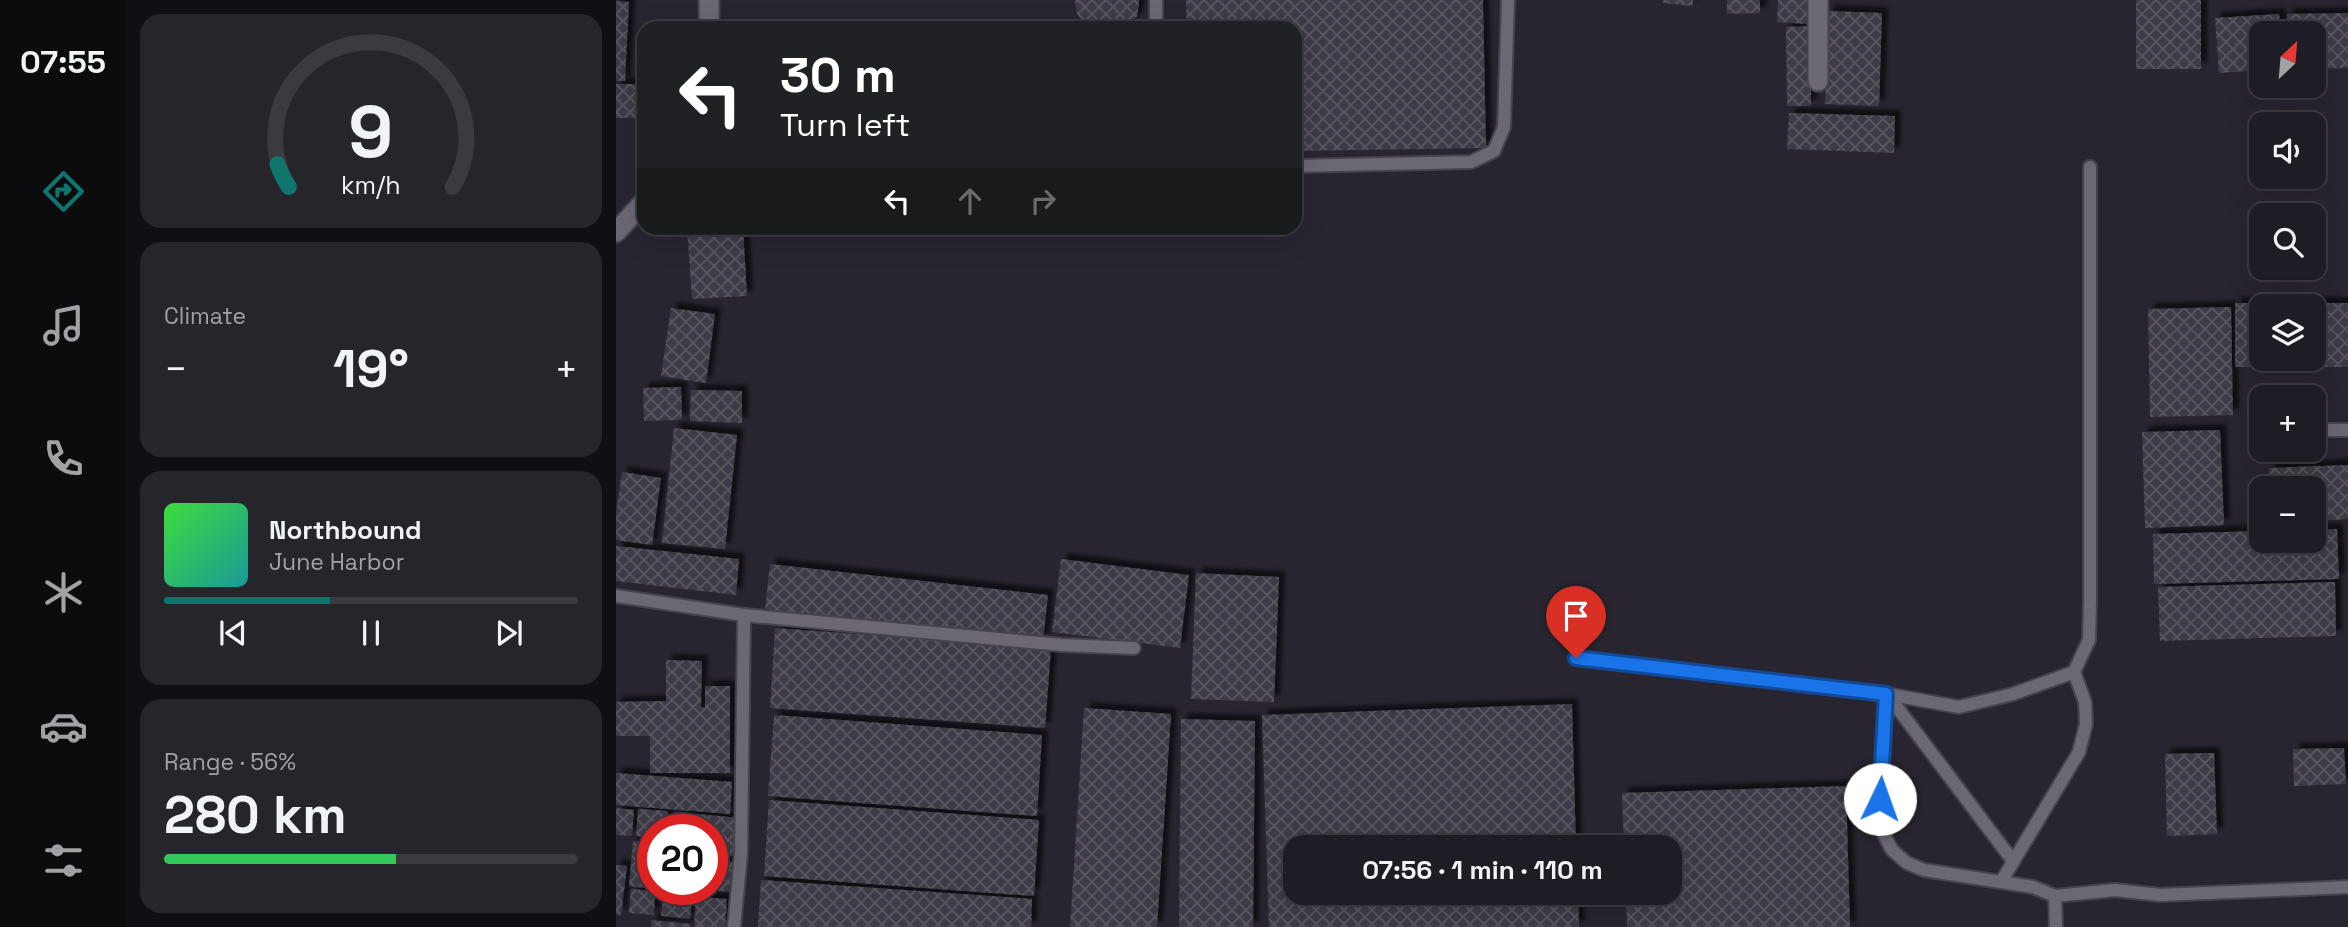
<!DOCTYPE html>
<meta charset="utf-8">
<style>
body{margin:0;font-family:"Space Grotesk",sans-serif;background:#26252c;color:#f1f3f6;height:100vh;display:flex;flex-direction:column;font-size:26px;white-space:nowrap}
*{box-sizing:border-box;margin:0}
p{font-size:23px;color:#a1a1a6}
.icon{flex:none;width:38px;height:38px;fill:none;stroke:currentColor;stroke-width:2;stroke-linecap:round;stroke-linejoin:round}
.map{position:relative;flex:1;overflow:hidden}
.side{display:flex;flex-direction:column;gap:14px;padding:14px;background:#100f14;width:490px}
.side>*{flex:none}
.top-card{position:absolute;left:21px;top:21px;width:665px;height:214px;border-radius:21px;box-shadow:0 7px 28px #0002,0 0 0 2px #3c3a41;background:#202124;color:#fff;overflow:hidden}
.needle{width:46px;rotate:26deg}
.tools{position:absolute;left:1633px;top:21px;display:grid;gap:14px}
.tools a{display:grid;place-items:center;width:77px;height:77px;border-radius:14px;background:#1e1c24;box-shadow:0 7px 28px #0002,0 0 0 2px #3c3a41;font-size:35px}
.speed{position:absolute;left:21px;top:814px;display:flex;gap:14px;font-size:35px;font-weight:700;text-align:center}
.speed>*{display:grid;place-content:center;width:91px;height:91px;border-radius:50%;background:#1e1c24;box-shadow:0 7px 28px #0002,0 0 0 2px #3c3a41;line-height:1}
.speed .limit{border:10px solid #d22;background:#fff;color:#111}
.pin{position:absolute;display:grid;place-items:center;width:60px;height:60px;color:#fff;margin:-72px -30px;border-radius:50% 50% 50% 0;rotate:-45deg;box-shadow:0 0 7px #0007}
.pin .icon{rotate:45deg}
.me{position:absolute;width:77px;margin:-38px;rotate:3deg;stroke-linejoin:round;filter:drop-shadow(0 0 5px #0008)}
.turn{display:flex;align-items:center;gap:24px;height:147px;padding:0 28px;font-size:32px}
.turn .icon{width:91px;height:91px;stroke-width:2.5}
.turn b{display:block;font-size:49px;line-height:60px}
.lanes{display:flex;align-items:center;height:66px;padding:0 28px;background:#0003;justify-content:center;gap:35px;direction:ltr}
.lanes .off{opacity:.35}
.big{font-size:52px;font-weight:700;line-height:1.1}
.side .tile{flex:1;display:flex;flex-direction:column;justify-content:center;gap:10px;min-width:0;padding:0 24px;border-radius:21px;background:#26252c}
.side .dial{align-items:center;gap:0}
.dial svg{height:182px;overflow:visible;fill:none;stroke:#3c3a41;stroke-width:7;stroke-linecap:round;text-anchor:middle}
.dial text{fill:#f1f3f6;stroke:none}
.song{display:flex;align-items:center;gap:21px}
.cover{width:84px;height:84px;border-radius:10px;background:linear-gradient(135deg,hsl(120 70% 55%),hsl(180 70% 35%))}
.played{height:7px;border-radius:4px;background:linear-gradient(90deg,#0f766e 40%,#3c3a41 40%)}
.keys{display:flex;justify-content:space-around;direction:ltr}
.heat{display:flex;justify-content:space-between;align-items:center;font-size:38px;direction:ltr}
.charge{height:10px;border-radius:5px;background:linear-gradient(90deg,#34c759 56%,#3c3a41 0)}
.trip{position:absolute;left:667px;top:835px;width:399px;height:70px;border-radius:21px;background:#1e1c24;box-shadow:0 7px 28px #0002,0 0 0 2px #3c3a41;font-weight:700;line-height:70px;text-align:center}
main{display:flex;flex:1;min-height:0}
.tab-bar{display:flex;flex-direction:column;width:126px;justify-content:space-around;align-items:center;background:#0c0b0e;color:#a1a1a6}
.tab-bar .icon{width:49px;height:49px}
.tab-bar .selected{color:#0f766e}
.tab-bar b{font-size:32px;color:#f1f3f6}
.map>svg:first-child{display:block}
</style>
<main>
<nav class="tab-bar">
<b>07:55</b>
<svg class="icon selected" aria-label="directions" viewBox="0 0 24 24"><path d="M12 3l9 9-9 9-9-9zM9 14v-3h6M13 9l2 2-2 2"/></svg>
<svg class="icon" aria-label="music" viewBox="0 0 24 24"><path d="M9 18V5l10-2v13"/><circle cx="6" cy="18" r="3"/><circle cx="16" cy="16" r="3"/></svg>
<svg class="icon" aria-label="phone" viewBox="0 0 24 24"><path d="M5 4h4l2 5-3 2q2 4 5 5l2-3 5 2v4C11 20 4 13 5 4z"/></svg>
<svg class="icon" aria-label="climate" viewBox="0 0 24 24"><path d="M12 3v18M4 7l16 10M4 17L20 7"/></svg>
<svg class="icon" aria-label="car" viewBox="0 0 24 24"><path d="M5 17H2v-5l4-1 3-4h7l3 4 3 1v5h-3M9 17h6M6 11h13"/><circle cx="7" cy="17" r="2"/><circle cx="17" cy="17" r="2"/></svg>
<svg class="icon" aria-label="filters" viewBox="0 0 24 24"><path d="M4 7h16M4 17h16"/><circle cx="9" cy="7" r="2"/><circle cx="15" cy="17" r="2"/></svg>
</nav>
<section class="side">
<div class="tile dial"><svg viewBox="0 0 100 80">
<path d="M14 69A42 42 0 1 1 86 69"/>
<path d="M14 69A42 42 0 0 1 9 59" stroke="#0f766e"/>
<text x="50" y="56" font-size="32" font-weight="700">9</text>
<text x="50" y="72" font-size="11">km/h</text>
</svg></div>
<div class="tile"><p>Climate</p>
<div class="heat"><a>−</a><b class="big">19°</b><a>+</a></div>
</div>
<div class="tile">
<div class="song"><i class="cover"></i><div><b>Northbound</b><p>June Harbor</p></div></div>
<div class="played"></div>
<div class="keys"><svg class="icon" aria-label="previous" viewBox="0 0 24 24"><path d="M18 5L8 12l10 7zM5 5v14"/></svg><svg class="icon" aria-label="pause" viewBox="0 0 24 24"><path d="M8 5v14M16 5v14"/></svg><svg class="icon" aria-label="next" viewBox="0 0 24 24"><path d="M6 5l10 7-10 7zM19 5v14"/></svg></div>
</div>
<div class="tile"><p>Range · 56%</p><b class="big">280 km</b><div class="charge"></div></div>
</section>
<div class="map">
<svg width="1732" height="927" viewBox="0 0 1732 927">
<defs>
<pattern id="building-cross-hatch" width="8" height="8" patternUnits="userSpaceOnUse" patternTransform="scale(1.75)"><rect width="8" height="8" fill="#3e3b46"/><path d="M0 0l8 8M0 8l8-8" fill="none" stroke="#595760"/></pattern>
<filter id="shadow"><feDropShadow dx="6" dy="-6" stdDeviation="2" flood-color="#0009"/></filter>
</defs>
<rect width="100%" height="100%" fill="#282530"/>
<g fill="url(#building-cross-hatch)" fill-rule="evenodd" filter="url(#shadow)">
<path d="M459,0H523V3L521,16L510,28H473L461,14Z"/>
<path d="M570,0H867L870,148L679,151V28H571Z"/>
<path d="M1047,0H1077V6L1047,3Z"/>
<path d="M1111,0H1144V13L1111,14Z"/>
<path d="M1162,0H1194L1193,24L1161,22Z"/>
<rect x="1520" y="0" width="65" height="69"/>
<path d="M0,1L13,2L9,81H0Z"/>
<path d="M1212,11L1266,13L1263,106L1209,104Z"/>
<path d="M1732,13V68L1698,69V33H1672L1671,14Z"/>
<path d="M1663,14L1665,33H1645V70L1603,73L1599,18Z"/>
<path d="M1195,26V106H1171L1170,27Z"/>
<rect x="0" y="84" width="28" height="34"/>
<path d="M1173,113L1279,116L1278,153L1171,149Z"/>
<path d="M71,228H127L131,296L76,299Z"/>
<path d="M1619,303H1732V367H1619ZM1645,306H1698V359H1645Z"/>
<path d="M1615,307L1617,415L1534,417L1532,309Z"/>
<path d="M55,308L99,314L90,383L45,376Z"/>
<path d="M65,387L66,420L28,421L27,388Z"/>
<path d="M75,390L126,391V423L74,421Z"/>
<path d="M58,428L121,435L109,549L46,543Z"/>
<path d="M1604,430L1608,525L1529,528L1526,432Z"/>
<path d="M1732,465V519L1698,521V488H1654L1653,468Z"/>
<path d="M6,472L45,478L36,545L0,540V513Z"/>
<path d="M1721,529L1723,579L1538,584L1537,534L1645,531V541H1698V530Z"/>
<path d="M0,546L123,559L120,595L0,581Z"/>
<path d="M445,559L573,575L564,648L436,632Z"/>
<path d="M154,564L432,595L427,640L149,610Z"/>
<path d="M580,573L663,577L658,702L575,699Z"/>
<path d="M1719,582L1720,636L1544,641L1542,587Z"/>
<path d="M159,628L435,648L429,728L154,708Z"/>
<path d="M50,660L86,661L85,707H89V686H114V773H34V736H0V702L50,701Z"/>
<path d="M956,704L960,847H679V892H962L963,927H653L646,715Z"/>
<path d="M468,708L555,714L541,927H454Z"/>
<path d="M158,715L426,735L421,816L152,796Z"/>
<path d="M565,719L639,721L637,927H563Z"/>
<path d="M1728,748L1730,784L1678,786L1677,749Z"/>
<path d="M1598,753L1601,834L1551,836L1549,754Z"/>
<path d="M0,773L116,782L114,814L0,805Z"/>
<path d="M1230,786L1234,927H1011L1010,892H1054V847H1008L1006,793Z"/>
<path d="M153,800L423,820L418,896L148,876Z"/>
<path d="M0,808L18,810L16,836L0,835Z"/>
<path d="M22,809L52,811L51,830H37V837L20,836Z"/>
<path d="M59,812L124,818L121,856L96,854V830H58Z"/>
<path d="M17,841L37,843V889L13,886Z"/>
<path d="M96,860L117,862L113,892L96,890Z"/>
<path d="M0,865L11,866L5,915L0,914Z"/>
<path d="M145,880L416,899L415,927H142Z"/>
<path d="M15,889L39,891L38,915L13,913Z"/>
<path d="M48,889L77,891L74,919L45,916Z"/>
<path d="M80,897L111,899L109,927H78Z"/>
<path d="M35,920L74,924V927H35Z"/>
</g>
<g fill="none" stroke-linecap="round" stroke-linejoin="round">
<g stroke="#45434c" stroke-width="16">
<g id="service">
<path d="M540,0V28"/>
<path d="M679,166L855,162L878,151L888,127L892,0"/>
<path d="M1698,430H1732"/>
<path d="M0,596L128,615L446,645L518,648"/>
<path d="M960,658L1271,694L1343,707L1397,694L1458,672"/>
<path d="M1271,694L1263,825L1276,850L1291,863L1308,870L1417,887L1439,896"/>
<path d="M1271,694L1397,861"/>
<path d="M1385,882L1463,752L1470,724L1469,702L1458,672L1473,640L1474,601V167"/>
<path d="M118,927L125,854L128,615"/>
<path d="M1440,927L1439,896L1499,890L1544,895L1732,887"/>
</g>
</g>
<g stroke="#45434c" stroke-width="23">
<g id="minor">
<path d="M93,0V28"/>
<path d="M1202,0V81"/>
<path d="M0,232L28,202"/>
</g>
</g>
<use href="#service" stroke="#6b6874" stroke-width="12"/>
<use href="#minor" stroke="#6b6874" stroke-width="19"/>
</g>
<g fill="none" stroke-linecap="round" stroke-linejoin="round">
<g stroke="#114b97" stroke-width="18">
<path id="route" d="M960,658L1270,694L1264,799"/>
</g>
<use href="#route" stroke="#1a73e8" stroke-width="12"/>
</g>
</svg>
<div class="tools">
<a><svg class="needle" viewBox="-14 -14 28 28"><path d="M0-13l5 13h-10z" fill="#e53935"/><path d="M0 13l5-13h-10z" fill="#a1a1a6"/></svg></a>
<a><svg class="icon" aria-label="sound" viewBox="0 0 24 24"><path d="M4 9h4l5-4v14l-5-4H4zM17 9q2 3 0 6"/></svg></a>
<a><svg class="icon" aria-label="search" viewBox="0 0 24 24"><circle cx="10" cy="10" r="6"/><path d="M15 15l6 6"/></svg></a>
<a><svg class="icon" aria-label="layers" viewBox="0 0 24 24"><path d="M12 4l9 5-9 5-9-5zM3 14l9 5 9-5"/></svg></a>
<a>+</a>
<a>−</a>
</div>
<div class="speed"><div class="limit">20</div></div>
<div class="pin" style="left:960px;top:658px;background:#d93025"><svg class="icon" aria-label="arrive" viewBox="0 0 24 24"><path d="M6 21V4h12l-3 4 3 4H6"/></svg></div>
<svg class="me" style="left:1264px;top:799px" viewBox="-20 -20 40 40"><circle r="19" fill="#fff"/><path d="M0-13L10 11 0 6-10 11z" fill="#1a73e8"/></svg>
<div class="trip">07:56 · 1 min · 110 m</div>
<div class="top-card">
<div class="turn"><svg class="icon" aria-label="left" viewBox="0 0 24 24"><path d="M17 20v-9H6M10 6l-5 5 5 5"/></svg><div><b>30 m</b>Turn left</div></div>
<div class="lanes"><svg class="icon" aria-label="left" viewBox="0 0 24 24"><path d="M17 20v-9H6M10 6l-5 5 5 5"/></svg><svg class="icon off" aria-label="ahead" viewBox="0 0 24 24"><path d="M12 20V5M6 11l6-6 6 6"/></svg><svg class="icon off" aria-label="right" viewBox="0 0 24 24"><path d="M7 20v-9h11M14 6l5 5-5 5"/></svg></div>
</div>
</div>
</main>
